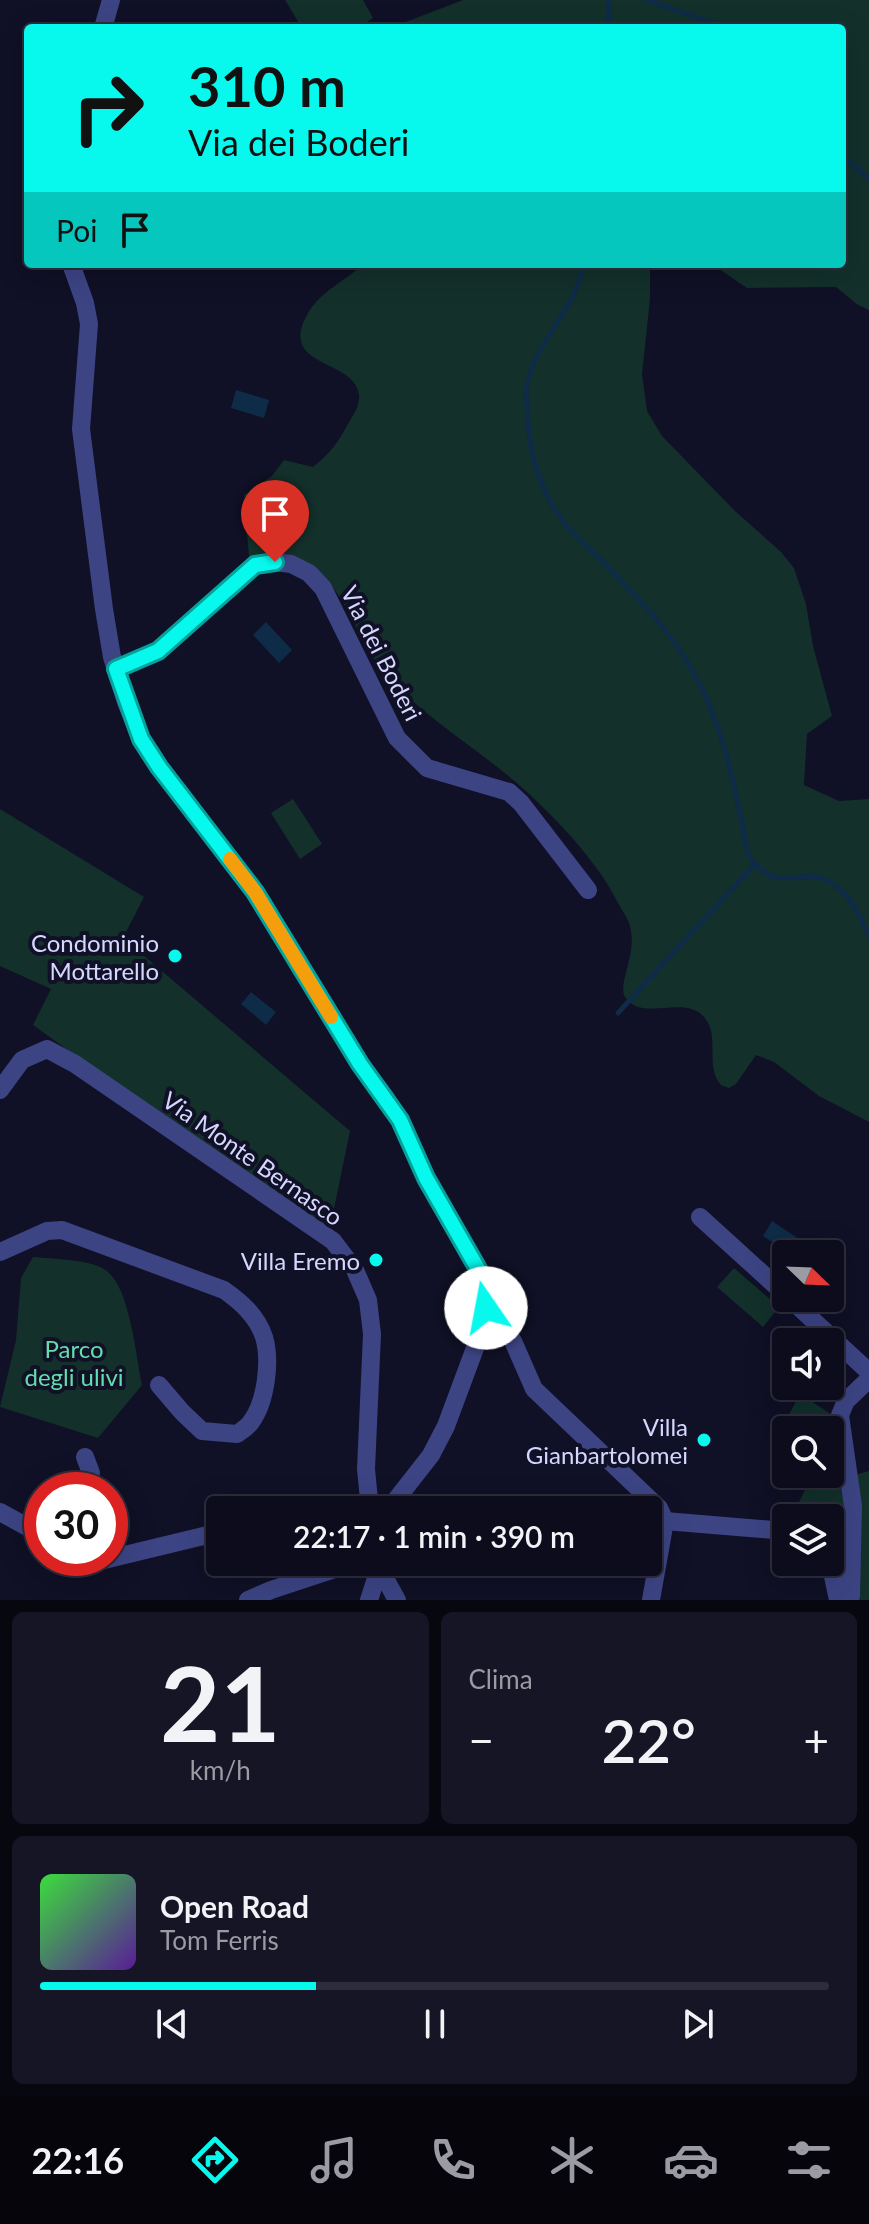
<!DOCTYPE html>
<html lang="it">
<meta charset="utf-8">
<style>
body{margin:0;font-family:Lato,sans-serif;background:#151525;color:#f1f3f6;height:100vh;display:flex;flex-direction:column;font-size:30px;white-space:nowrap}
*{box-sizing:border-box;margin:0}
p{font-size:26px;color:#9a9ba3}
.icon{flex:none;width:44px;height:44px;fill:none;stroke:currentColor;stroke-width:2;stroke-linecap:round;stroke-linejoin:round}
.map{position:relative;height:1600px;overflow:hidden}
.sheet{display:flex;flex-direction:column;gap:12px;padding:12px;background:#07070f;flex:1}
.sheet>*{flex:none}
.guide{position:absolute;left:24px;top:24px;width:822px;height:244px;border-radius:8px;box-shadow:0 8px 32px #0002,0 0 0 2px #2c2c3b;background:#07f9ee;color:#111;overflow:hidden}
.needle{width:52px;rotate:113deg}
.fabs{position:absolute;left:772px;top:1240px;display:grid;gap:16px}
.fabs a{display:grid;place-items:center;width:72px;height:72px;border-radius:8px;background:#0c0c1c;box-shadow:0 8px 32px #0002,0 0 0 2px #2c2c3b;font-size:40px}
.speed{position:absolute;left:24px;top:1472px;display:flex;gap:16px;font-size:40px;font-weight:700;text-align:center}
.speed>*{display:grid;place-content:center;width:104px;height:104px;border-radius:50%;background:#0c0c1c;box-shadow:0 8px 32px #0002,0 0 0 2px #2c2c3b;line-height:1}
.speed .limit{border:12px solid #d22;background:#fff;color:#111}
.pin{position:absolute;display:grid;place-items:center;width:68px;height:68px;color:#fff;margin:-82px -34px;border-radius:50% 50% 50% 0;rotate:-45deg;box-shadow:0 0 8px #0007}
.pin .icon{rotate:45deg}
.me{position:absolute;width:88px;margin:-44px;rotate:348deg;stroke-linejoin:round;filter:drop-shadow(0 0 6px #0008)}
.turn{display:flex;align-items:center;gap:28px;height:168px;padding:0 32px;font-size:36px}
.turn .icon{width:104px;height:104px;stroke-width:2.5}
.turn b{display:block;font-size:56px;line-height:68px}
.then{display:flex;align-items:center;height:76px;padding:0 32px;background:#0003;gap:16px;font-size:30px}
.big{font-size:60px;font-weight:600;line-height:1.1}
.sheet .tile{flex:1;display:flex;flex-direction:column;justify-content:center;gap:12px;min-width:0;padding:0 28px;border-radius:12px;background:#151525}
.sheet .dial{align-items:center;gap:0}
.dial b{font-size:104px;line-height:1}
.song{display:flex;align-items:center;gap:24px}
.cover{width:96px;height:96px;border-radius:12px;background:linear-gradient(135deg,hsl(120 70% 55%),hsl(270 70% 35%))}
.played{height:8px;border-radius:4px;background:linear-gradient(90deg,#07f9ee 35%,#2c2c3b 35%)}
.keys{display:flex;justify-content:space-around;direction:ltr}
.heat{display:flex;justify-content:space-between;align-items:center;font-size:44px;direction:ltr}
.sheet .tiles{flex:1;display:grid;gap:12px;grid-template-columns:1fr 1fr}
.tile:last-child{grid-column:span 2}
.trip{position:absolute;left:206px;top:1496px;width:456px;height:80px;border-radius:8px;background:#0c0c1c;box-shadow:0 8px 32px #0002,0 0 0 2px #2c2c3b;font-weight:600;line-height:80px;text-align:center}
.dock{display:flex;height:128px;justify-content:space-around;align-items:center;background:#05050b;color:#9a9ba3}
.dock .icon{width:56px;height:56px}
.dock .on{color:#07f9ee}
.dock b{font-size:36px;color:#f1f3f6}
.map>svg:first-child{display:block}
</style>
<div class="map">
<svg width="869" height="1600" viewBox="0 0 869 1600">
<rect width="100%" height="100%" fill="#101026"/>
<g fill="#13302b">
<path d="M285,0H363L373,18L358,28H302Z"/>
<path d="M463,0H869V310L858,305L836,287L747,288L712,264H842V28H390Z"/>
<path d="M364,264H650V299L642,374L647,411L662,436L735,511L781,552L794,568L806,604L813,646L832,716L807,734L804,785L839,801L869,799V1122L819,1096L774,1062L756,1055L736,1084L729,1088L721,1085C704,1066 721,1036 704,1017C684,994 642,1023 625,997C616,982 644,945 625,915C616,900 608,883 597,869C575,838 546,809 518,784C475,747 426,719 387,676C356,643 351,595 312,568C301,561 266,561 252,560L249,557L244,495L272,476L284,460L313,467C331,452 337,444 348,424C353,415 360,406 359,395C355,358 276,369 308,313C320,292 346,280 364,264Z"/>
<path d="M293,799L322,844L300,859L271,813Z"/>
<path d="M0,809L144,897L123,938L350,1131L328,1238L33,1025L51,989L0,966Z"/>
<path d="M33,1257C52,1259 92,1259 107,1271C130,1289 136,1356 142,1385L98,1438L0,1407L16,1340L21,1278Z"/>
<path d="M734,1268L779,1307L763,1327L717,1287Z"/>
<path d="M800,1394L837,1418L848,1477L869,1471V1600H845L835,1561L830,1553V1518H791L813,1474H830V1430H786V1455L771,1448Z"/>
</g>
<g fill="#0e2b47">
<path d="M236,390L269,400L264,418L231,408Z"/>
<path d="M266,622L292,650L279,663L253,635Z"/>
<path d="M251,992L276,1012L266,1025L241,1004Z"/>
<path d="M772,1221L799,1239L789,1253L763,1236Z"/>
</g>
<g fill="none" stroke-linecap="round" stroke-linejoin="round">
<g stroke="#0e2b47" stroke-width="5">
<path d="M647,0L727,28"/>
<path d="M608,28L609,0"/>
<path d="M842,155L869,179"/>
<path d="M583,264C577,309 536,340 527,384C524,395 528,410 528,421C530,456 540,488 560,517C571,534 589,547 602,561C636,596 671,631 694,674C725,729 736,793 748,854C777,900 802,862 833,884C852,896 859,917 869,936"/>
<path d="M618,1013L755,864"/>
</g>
<g stroke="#3c4484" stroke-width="18">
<path d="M103,28L111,0"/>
<path d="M71,264L85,303L89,324L81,429L104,609L112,657L126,702L141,739L159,767L255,892L360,1064L386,1098L400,1120L426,1178L478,1269L484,1289V1324L446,1426L431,1455L388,1510"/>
<path d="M116,669L158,651L255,565L275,562L291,564L309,573L323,588L397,738L427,768L509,792L521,803L588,890"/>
<path d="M0,1090L22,1060L47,1049L75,1064L333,1241L355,1270L368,1300L372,1334L366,1469L370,1510"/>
<path d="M700,1217L786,1295"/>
<path d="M0,1252L47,1231L62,1230L224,1290C241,1302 257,1316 264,1337C271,1361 266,1402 251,1422C248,1427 241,1431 237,1434L202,1431L182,1412L159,1385"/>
<path d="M789,1298L869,1372"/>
<path d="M513,1341L534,1389L659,1508L665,1521L651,1600"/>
<path d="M85,1457L91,1473L87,1490"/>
<path d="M0,1512L42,1535"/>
<path d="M665,1521L786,1531"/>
<path d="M95,1558L104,1560L220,1532"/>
<path d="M376,1562L397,1600"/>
<path d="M830,1562L838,1600"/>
<path d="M248,1600L271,1590L356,1562"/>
<path d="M369,1600L379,1569"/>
<path d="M849,1600L851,1596L853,1506L840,1415L846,1401L869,1379"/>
</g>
</g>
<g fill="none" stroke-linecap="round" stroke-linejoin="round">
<g stroke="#05a29b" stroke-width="20">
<path id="route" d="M275,562L255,565L158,651L116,669L141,739L159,767L255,892L360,1064L400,1120L426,1178L478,1269L484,1289L486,1308"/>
</g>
<use href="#route" stroke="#07f9ee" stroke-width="14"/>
<path stroke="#f59e0b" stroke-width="14" d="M230,859L255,892L331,1017"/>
</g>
<g fill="#07f9ee" stroke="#101026" stroke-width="3">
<circle cx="175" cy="956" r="8"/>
<circle cx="376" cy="1260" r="8"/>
<circle cx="704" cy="1440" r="8"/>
</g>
<g text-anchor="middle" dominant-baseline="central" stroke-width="8" stroke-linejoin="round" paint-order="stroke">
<g font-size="24" fill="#d6d7fe" stroke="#101026">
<text transform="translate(382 653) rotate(63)">Via dei Boderi</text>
<text transform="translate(253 1158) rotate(35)">Via Monte Bernasco</text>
</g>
<g font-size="24" fill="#d6d7fe" stroke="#101026" text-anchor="end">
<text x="159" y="942">Condominio<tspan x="159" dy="28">Mottarello</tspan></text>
<text x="360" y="1260">Villa Eremo</text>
<text x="688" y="1426">Villa<tspan x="688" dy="28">Gianbartolomei</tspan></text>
</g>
<g font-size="24" fill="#63ddad" stroke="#101026">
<text x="74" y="1348">Parco<tspan x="74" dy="28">degli ulivi</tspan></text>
</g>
</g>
</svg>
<div class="fabs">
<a><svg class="needle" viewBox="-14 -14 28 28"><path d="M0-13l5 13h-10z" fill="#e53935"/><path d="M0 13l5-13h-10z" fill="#9a9ba3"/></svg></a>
<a><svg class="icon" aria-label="sound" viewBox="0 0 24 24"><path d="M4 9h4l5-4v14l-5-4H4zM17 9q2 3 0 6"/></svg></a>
<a><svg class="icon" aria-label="search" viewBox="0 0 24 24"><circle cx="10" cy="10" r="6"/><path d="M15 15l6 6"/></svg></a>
<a><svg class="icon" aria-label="layers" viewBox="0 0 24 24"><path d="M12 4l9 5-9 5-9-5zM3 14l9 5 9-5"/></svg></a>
</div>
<div class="speed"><div class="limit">30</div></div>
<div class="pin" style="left:275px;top:562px;background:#d93025"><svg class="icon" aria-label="arrive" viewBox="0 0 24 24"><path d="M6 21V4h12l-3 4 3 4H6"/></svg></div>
<svg class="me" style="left:486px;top:1308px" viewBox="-20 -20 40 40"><circle r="19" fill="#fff"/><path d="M0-13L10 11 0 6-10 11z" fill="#07f9ee"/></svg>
<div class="trip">22:17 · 1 min · 390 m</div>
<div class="guide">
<div class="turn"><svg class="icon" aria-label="right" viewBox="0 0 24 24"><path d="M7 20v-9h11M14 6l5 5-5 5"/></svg><div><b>310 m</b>Via dei Boderi</div></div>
<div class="then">Poi<svg class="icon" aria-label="arrive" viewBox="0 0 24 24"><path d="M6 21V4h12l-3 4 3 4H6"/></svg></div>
</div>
</div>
<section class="sheet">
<div class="tiles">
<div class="tile dial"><b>21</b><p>km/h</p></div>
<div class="tile"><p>Clima</p>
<div class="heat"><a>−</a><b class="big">22°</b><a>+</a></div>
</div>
<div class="tile">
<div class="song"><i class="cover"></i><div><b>Open Road</b><p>Tom Ferris</p></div></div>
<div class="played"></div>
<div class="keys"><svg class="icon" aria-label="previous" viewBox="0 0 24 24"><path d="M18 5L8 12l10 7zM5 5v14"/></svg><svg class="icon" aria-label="pause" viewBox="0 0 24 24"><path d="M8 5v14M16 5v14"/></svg><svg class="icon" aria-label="next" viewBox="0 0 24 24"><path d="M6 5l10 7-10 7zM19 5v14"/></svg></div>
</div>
</div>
</section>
<nav class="dock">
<b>22:16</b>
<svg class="icon on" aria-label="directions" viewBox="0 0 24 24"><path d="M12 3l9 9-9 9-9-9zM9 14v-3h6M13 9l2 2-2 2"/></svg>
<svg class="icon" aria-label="music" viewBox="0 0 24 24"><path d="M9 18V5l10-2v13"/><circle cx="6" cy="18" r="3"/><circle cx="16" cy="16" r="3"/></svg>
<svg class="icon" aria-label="phone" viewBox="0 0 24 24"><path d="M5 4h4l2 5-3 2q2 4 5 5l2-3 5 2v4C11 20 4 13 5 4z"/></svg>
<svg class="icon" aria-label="climate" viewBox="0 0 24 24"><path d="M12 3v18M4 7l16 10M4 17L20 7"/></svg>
<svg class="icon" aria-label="car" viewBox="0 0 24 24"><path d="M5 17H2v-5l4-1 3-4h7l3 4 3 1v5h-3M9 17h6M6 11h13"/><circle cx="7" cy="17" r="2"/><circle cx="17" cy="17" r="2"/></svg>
<svg class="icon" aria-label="filters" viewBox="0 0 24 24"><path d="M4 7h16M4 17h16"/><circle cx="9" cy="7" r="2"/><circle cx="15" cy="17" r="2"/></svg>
</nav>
